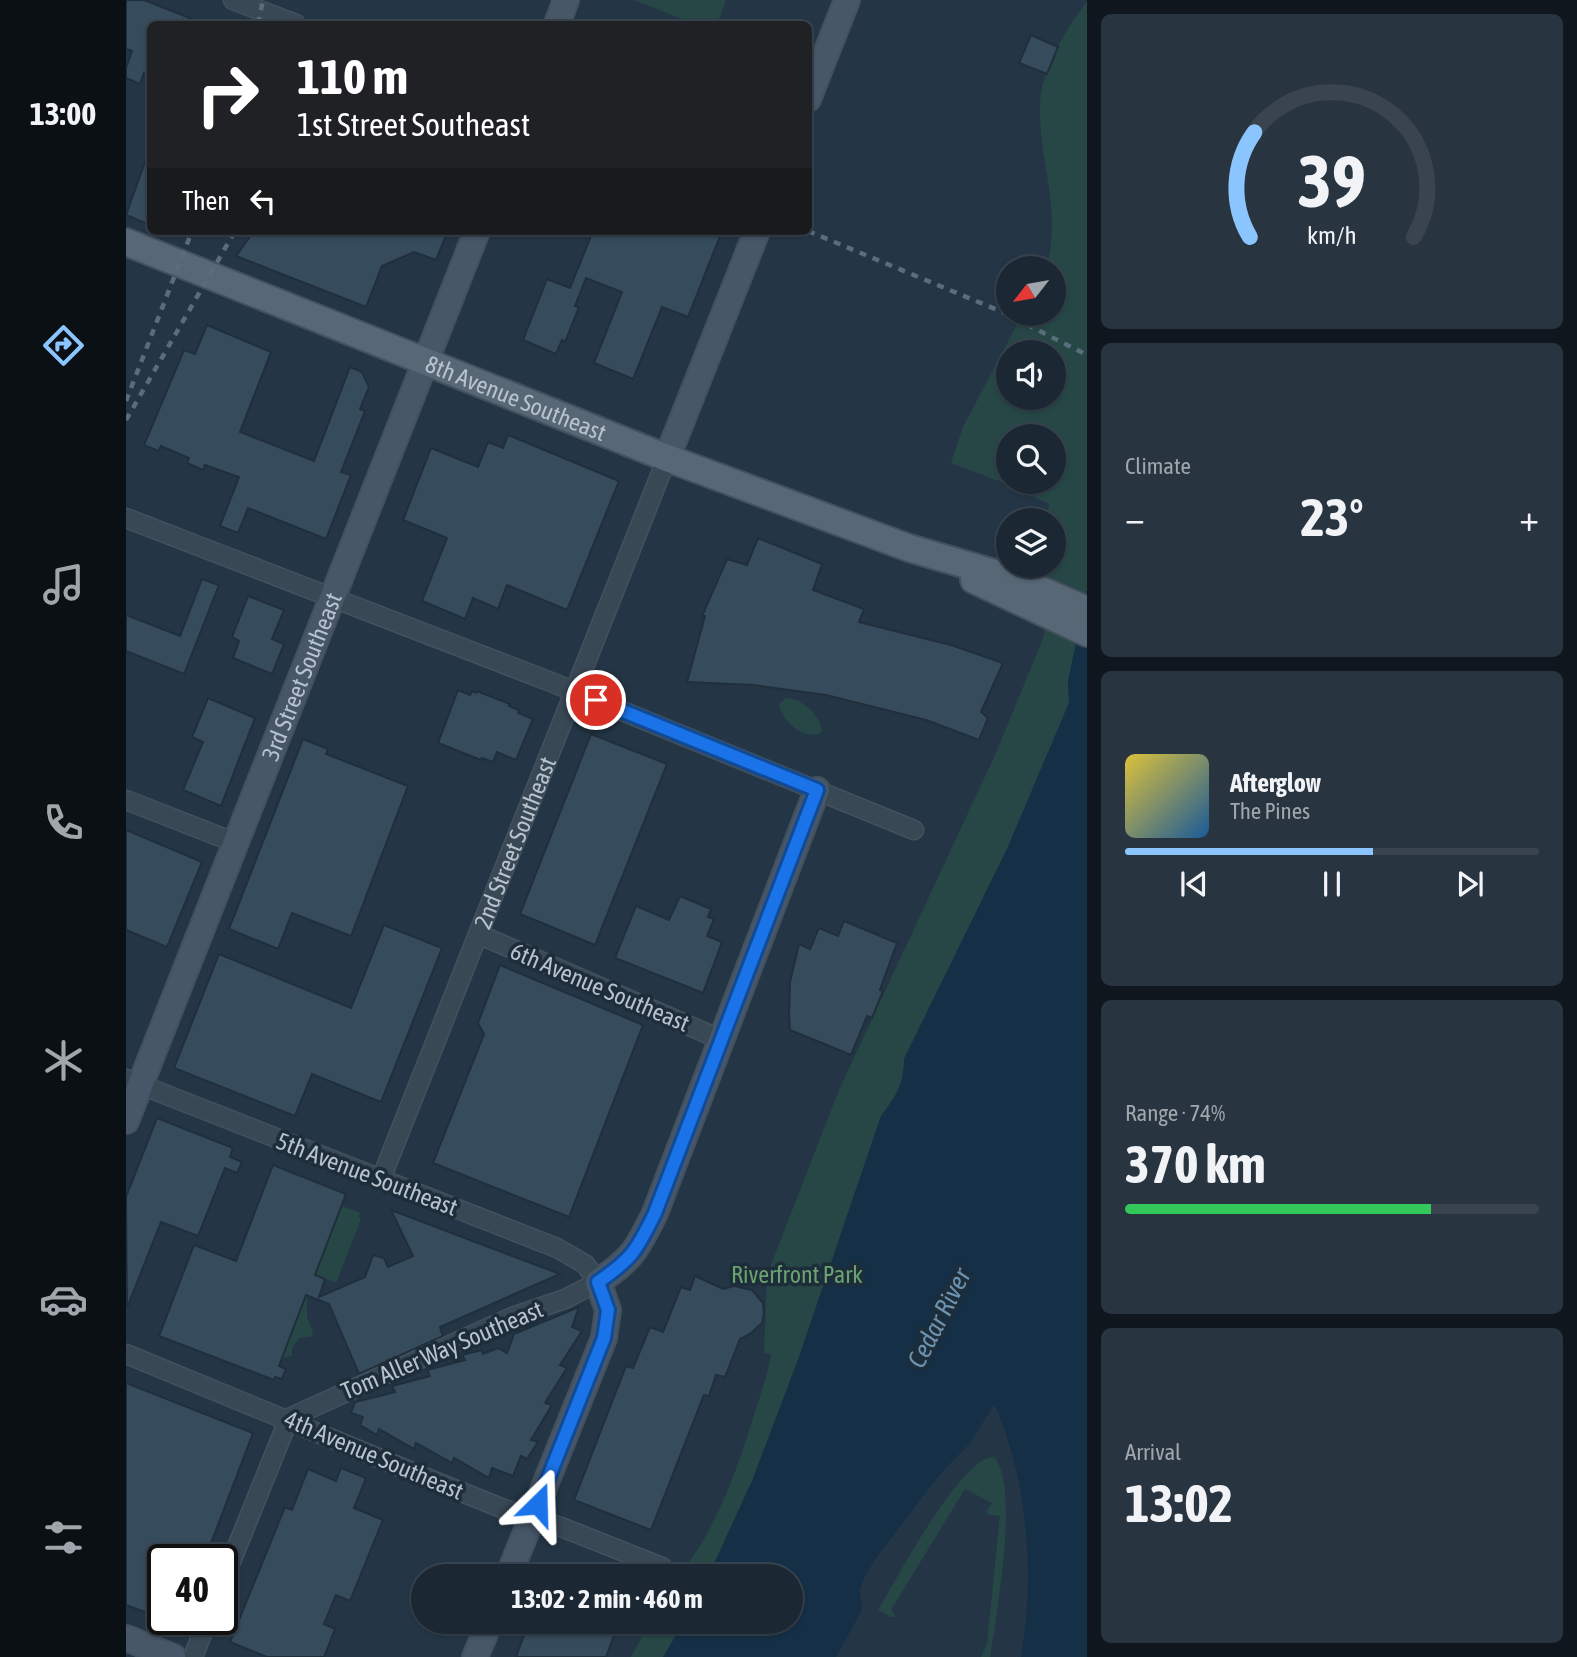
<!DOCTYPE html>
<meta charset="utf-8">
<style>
body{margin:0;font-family:"Asap Condensed",sans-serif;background:#283440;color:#f1f3f6;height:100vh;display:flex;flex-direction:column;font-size:26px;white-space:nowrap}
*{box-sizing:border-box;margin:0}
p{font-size:23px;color:#a0a6ac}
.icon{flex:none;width:38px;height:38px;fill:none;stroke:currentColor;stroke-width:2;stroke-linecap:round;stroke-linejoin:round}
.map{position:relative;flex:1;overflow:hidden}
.sheet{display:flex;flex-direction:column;gap:14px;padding:14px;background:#0f161d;width:490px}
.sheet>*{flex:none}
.hud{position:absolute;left:21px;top:21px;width:665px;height:214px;border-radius:10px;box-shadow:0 2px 5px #0004,0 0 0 2px #39444f;background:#202124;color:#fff;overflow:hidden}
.needle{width:46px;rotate:239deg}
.tools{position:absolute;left:870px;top:256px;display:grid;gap:14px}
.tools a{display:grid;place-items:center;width:70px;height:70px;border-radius:50%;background:#1b2834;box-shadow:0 2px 5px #0004,0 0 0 2px #39444f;font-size:35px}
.speed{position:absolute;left:21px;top:1544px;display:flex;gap:14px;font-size:35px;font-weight:700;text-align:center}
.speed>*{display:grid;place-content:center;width:91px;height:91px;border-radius:50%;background:#1b2834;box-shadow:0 2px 5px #0004,0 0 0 2px #39444f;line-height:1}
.speed .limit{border:4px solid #111;border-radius:10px;background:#fff;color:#111}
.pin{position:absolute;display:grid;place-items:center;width:60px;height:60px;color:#fff;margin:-30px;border:4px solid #fff;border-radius:50%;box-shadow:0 2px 7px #0007}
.me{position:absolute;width:77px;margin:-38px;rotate:22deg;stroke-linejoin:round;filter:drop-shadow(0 0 5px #0008)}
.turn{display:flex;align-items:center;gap:24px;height:147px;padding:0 35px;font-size:32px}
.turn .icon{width:91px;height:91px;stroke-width:2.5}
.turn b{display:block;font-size:49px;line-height:60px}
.then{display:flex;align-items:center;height:66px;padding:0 35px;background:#0003;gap:14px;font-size:26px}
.big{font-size:52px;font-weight:700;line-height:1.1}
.sheet .card{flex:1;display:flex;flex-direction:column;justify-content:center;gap:10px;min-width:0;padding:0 24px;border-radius:10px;background:#283440}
.sheet .dial{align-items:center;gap:0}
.dial svg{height:182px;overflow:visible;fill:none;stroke:#39444f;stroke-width:7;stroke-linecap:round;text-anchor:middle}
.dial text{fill:#f1f3f6;stroke:none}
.song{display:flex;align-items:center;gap:21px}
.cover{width:84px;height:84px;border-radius:10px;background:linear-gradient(135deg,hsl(50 70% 55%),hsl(210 70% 35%))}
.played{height:7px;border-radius:4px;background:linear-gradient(90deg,#8bc5ff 60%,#39444f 60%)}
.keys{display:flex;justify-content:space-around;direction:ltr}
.heat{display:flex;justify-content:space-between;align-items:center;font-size:38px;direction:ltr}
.charge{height:10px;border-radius:5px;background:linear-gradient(90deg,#34c759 74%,#39444f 0)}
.trip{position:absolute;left:285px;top:1564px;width:392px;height:70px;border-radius:35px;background:#1b2834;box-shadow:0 2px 5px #0004,0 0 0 2px #39444f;font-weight:700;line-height:70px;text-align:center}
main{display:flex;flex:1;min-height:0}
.tab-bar{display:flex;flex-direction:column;width:126px;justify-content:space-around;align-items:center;background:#0b1015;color:#a0a6ac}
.tab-bar .icon{width:49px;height:49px}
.tab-bar .on{color:#8bc5ff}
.tab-bar b{font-size:32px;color:#f1f3f6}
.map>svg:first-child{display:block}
</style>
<main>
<nav class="tab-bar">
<b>13:00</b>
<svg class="icon on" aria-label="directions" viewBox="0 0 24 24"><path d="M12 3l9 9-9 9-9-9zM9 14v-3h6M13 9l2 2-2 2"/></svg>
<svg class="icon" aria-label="music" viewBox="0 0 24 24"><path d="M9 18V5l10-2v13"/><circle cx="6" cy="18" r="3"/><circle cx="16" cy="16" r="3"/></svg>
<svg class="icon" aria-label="phone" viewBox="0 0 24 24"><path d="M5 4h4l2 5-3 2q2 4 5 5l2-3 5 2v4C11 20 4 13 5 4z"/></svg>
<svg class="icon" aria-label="climate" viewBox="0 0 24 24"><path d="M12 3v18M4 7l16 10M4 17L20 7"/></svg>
<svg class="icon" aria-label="car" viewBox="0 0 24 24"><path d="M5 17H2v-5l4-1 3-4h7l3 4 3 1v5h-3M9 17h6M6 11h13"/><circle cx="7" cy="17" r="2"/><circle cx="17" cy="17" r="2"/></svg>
<svg class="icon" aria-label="filters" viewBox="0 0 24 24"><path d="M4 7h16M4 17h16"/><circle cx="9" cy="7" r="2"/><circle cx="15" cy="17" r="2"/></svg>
</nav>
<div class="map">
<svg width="961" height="1657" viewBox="0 0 961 1657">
<rect width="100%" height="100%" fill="#243646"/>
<g fill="#264746" fill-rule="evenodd">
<path d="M508,0H600L591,24H569Z"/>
<path d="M961,1V591L942,681L943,703L881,849L778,1059C778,1085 770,1096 755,1116L672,1360L626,1481L582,1577H551C591,1531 611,1469 629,1412C635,1393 642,1374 645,1354L638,1353L641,1275L713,1090L870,753L918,636L921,565H928V520H922L923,504L873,481L825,463L837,427L897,313H928V268H920C937,212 913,163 914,108C914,70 939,31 961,1ZM882,352H928V397H882ZM882,436H928V481H882Z"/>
<path d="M660,698C677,699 693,714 696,731L693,734C675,738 656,721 653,704Z"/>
<path d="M216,1206L234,1213L232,1217L235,1219L210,1283L189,1275Z"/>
<path d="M181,1295V1317L187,1331L185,1337L173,1338L166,1348V1356L156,1358Z"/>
<path d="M868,1457C894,1486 870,1618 864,1657H855L861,1644L874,1516L861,1514L860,1512L866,1503L839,1489L765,1610L770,1617H765L752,1610C769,1582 835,1456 868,1457Z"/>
<path d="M524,1622H558L537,1657H505Z"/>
</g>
<path fill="#152f46" d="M961,591V1657H895C909,1577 902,1483 870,1408L867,1406L845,1442L815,1473L750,1558L739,1576L734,1590L736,1610L710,1657H537L558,1622H665V1577H582L626,1481L672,1360L755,1116C770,1096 778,1085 778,1059L881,849L943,703L942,681Z"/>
<g fill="#364b5c" stroke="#202f3c" stroke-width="2">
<path d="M0,0H18L79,24H24V75L18,73L14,84L0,78V68L6,51L0,49Z"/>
<path d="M905,35L932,47L921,74L893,63Z"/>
<path d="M23,151H24V225L0,215Z"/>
<path d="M128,231H310L320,235L310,260L288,252L256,266L240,307L110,256Z"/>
<path d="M467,231H596L562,317L536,307L507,379L468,363L496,292L460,278L449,306L453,307L439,342L436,340L430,354L397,340L421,279L444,288Z"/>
<path d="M81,325L145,352L114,432L188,461L224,367L236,372L243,387L234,409L239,411L215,472L225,475L200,539L122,508L112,533L94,526L113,477L79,465L77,470L61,463L63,458L35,446L32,451L18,445L58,350L69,354Z"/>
<path d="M382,435L493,481L441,610L381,585L372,609L347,598L339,619L296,601L321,538L277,520L305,448L352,467L362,442L377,448Z"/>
<path d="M632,538L696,564L687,590L738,609L733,622L825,645L877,663L855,712L862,718L853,740L800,720L700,695L627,685L561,682L579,616H576L601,559L621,565Z"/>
<path d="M76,579L93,585L58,674L0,651V615L54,636Z"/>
<path d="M122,596L158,610L146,639L158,644L146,674L107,658L113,641L106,637Z"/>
<path d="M332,690L344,695L346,691L350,693L351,691L384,704L383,706L393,710L392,713L407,719L390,760L371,752L367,762L356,758L355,760L312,743Z"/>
<path d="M82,698L129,718L95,806L57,790L77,742L66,737Z"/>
<path d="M465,734L541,764L469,945L394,914Z"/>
<path d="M177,739L202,749L200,754L282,786L225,936L166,913L152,949L103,929Z"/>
<path d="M0,830L76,862L41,947L0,930Z"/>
<path d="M554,896L585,909L582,917L588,919L581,936L596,942L577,993L489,958L510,906L543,920Z"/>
<path d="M718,921L771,943L754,990L757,991L746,1018L741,1016L725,1055L664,1030L663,1013L664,982L673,944L684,949L693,928L712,936Z"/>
<path d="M258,925L316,948L255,1102L186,1074L169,1116L48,1068L93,954L225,1008Z"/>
<path d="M374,965L517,1025L443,1217L307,1163L358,1034L352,1023Z"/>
<path d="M31,1118L107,1148L104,1157L116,1162L111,1173L99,1168L72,1236L35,1222L1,1308L0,1197Z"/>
<path d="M147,1165L220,1194L189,1275L199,1279L193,1297L239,1277L247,1255L258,1258L262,1267L287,1256L265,1210L434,1274L314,1327L317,1336L233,1374L203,1304L180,1295L153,1366L160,1369L156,1379L149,1377L148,1380L33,1336L68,1245L110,1261Z"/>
<path d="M569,1276L597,1289L608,1286L626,1290L637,1303L638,1314L636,1323L624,1334L614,1339L599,1377L590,1375L583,1396L578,1395L525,1530L448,1500L500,1366L507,1368L524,1327L537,1332L555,1287L564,1290Z"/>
<path d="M453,1307L446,1327L456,1331L434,1365L441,1368L419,1403L426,1405L405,1440L412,1442L401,1459L395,1456L387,1476L366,1468L363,1478L328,1458L326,1463L290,1443L288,1449L253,1429L251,1435L234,1425L237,1417L225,1413L229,1402L269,1392L266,1386L304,1376L301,1370L339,1360L336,1355L356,1350L357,1354L372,1348L381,1353L388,1334Z"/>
<path d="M0,1383L127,1433L79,1559H37V1619L0,1605Z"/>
<path d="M215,1468L240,1478L228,1508L257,1520L224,1601L210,1595L198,1624L209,1629L198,1657H141L104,1642L159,1507L166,1510L182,1469L210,1481Z"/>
<path d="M403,1622H493L480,1657H390Z"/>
</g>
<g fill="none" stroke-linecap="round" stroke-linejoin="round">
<g stroke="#43515e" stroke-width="21">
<g id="street">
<path d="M107,0L170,24"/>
<path d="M0,518L425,682L788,830"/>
<path d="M0,800L110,843"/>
<path d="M352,934L596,1040"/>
<path d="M0,1079L431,1248L459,1264L472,1282L439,1299L386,1317L163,1418L96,1584"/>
<path id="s1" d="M255,1179L541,458"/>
<path d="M0,1354L313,1483L378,1509L435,1527L536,1567"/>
<path d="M67,1657L82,1619"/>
</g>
</g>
<g stroke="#43515e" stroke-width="28">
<g id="secondary">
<path d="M431,24L440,0"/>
<path d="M682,99L721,0"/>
<path d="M541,458L631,231"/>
<path id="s2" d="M0,1121L351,231"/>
<path d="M382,1577L478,1338L482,1310L472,1282C506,1259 511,1250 529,1213L691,790"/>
<path d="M0,1638L47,1657"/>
<path d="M349,1657L364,1622"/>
</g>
</g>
<g stroke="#43515e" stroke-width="30">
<g id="primary">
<path id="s3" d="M0,242L541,458L783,548L892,580L961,610"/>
<path d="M848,580L961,633"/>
</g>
</g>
<use href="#street" stroke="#394855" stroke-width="18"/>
<use href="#secondary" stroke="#475768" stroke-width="24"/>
<use href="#primary" stroke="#576775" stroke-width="26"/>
<g stroke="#5b6c7c" stroke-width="4.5" stroke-dasharray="7 7" stroke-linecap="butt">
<path d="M132,24L137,0"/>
<path d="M682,231L874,311L961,355"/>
<path d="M0,401L66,231"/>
<path d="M0,420L109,231"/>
</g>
</g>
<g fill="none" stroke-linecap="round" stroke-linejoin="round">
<g stroke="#114b97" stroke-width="18">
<path id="route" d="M412,1504L478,1338L482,1310L472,1282C506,1259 511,1250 529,1213L691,790L470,700"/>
</g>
<use href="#route" stroke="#1a73e8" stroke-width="12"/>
</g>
<g text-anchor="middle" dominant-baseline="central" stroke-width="7" stroke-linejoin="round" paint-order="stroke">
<g font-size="24" fill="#b7c2ce" stroke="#1e2d3a">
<text stroke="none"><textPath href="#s3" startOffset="420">8th Avenue Southeast</textPath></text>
<text stroke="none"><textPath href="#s2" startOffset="478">3rd Street Southeast</textPath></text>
<text stroke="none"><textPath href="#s1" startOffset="362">2nd Street Southeast</textPath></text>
<text transform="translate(474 987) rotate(23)">6th Avenue Southeast</text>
<text transform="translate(241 1174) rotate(21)">5th Avenue Southeast</text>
<text transform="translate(316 1350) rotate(-23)">Tom Aller Way Southeast</text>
<text transform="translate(248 1455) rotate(23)">4th Avenue Southeast</text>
</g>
<g font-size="24" fill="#6ba271" stroke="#1e2d3a">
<text x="671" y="1274">Riverfront Park</text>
</g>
<g font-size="26" font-style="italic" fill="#6c92b0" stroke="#1e2d3a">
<text transform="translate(813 1318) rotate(-63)">Cedar River</text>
</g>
</g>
</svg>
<div class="tools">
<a><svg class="needle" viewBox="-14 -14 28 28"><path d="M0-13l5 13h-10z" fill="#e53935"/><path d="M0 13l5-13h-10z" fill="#a0a6ac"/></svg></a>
<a><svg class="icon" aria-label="sound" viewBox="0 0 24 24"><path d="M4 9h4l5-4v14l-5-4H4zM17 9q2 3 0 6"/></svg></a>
<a><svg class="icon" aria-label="search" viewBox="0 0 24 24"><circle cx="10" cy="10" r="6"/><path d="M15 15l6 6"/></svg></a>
<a><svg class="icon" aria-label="layers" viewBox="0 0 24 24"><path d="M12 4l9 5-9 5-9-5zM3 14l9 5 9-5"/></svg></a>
</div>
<div class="speed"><div class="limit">40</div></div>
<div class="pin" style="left:470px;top:700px;background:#d93025"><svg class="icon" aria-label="arrive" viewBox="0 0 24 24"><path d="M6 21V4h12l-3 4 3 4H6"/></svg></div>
<svg class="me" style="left:412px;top:1504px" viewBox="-20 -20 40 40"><path d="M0-17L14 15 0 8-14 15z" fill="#1a73e8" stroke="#fff" stroke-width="4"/></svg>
<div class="trip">13:02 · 2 min · 460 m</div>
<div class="hud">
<div class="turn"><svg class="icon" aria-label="right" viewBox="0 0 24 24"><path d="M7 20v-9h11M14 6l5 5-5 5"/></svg><div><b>110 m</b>1st Street Southeast</div></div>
<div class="then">Then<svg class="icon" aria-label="left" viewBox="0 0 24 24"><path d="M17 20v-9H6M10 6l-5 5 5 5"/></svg></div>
</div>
</div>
<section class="sheet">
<div class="card dial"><svg viewBox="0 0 100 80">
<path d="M14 69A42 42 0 1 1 86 69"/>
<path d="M14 69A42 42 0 0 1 16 23" stroke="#8bc5ff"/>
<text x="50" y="56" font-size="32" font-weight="700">39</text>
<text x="50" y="72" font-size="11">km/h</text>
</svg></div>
<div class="card"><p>Climate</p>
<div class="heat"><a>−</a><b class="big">23°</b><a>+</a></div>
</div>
<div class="card">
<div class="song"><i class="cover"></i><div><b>Afterglow</b><p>The Pines</p></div></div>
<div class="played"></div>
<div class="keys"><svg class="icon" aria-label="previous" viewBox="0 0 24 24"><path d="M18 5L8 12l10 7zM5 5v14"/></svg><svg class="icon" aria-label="pause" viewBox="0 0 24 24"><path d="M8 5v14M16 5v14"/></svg><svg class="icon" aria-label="next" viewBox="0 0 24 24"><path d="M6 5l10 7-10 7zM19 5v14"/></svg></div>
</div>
<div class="card"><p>Range · 74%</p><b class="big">370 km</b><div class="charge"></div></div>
<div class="card"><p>Arrival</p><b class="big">13:02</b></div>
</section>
</main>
